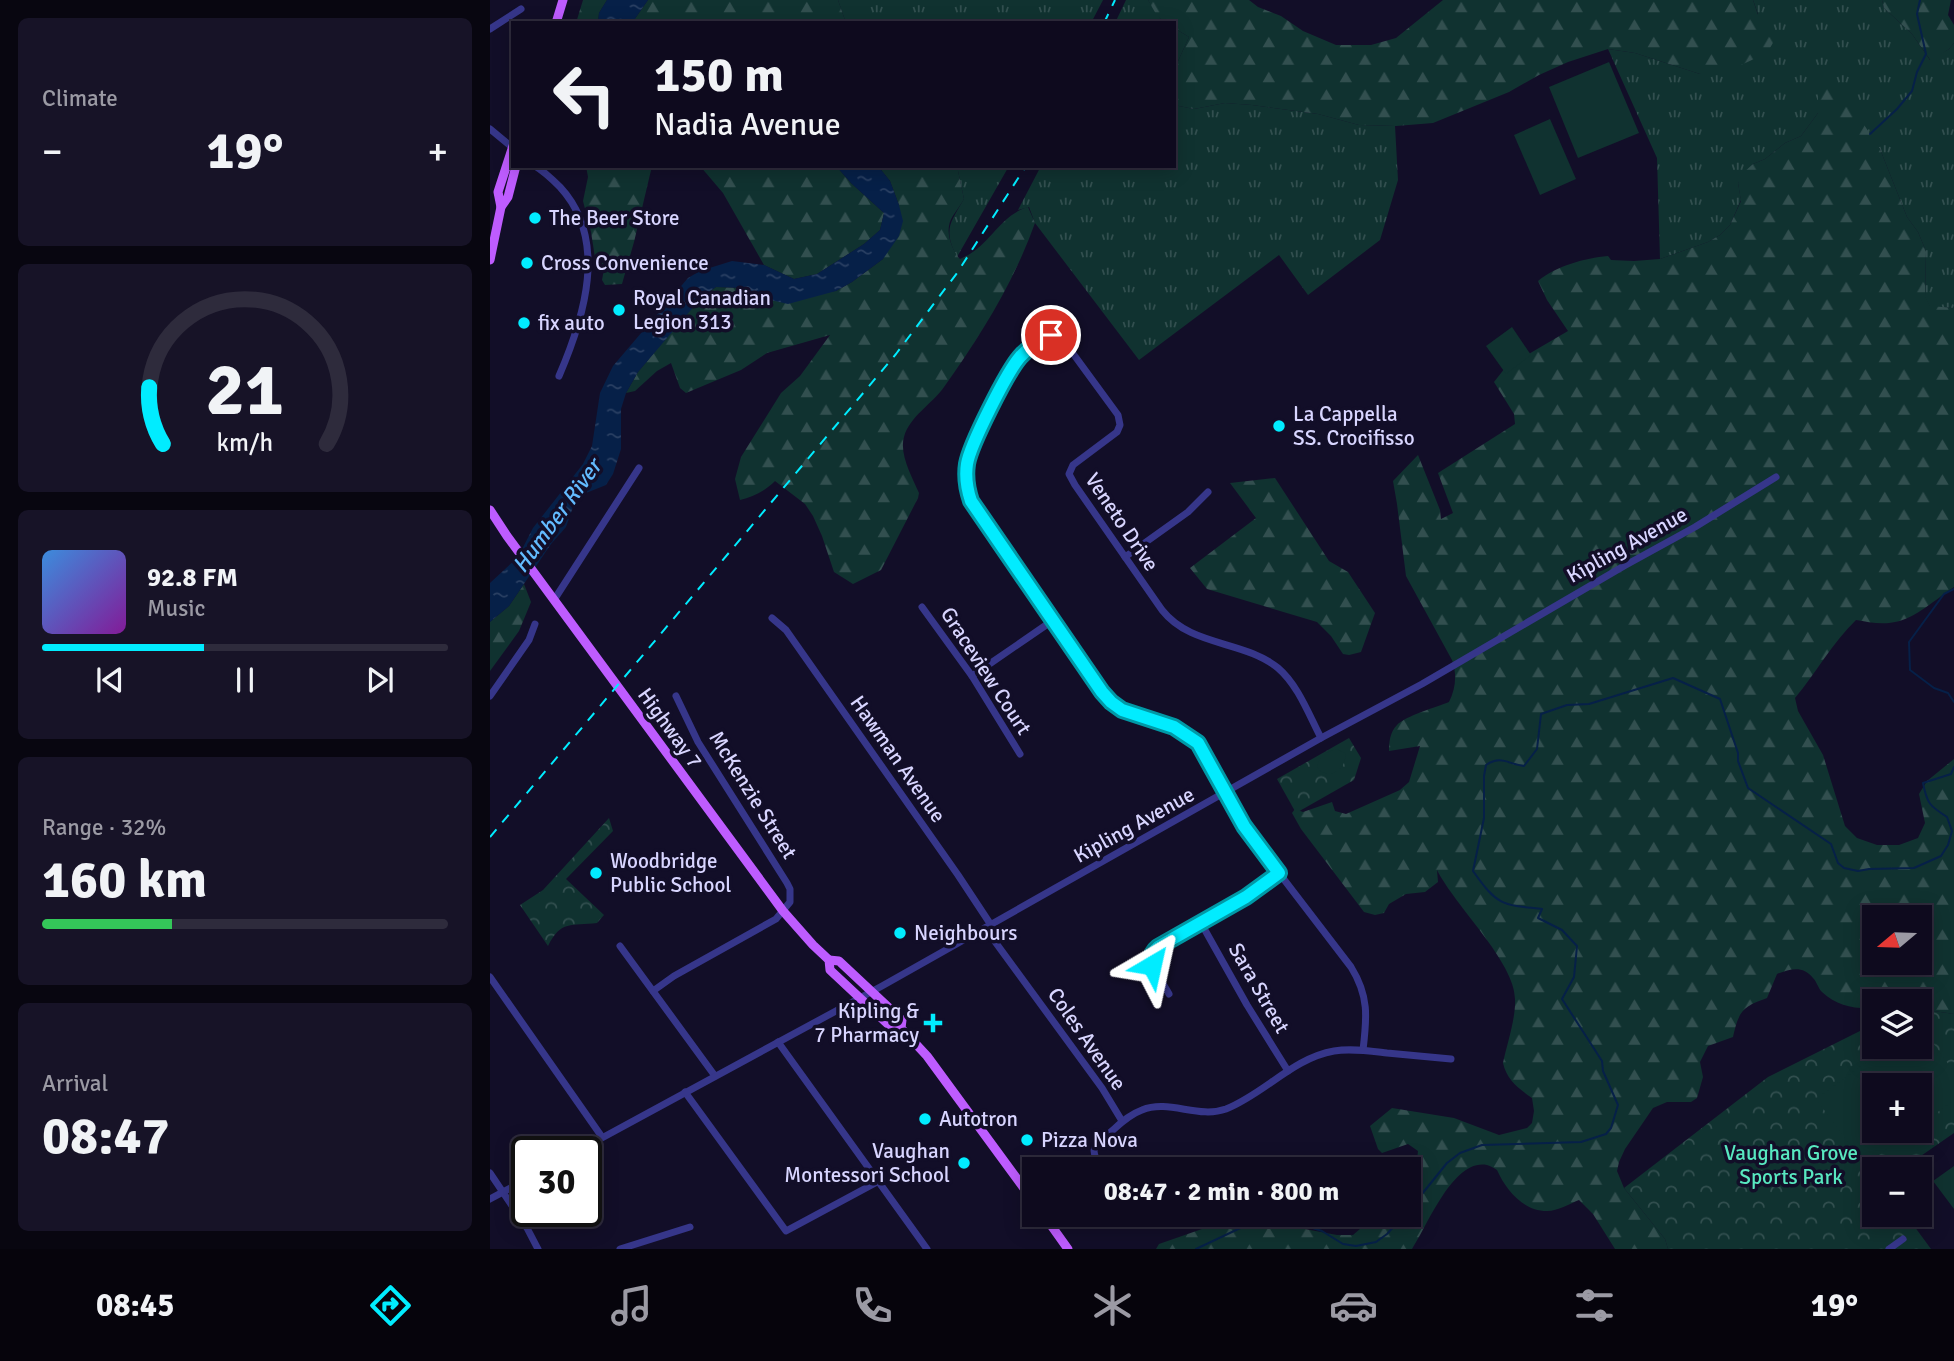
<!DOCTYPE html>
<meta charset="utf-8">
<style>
body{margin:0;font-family:Signika,sans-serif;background:#171327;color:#f1f3f6;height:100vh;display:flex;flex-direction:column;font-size:26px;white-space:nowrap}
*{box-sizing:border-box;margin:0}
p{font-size:23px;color:#9b9aa4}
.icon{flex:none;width:38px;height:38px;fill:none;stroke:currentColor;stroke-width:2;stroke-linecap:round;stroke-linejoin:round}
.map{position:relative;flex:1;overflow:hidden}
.details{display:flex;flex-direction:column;gap:18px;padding:18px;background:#080610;width:490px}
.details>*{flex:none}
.top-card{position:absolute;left:21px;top:21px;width:665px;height:147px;border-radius:0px;box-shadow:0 4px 18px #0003,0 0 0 2px #2e2b3c;background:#0e0a1e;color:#f1f3f6;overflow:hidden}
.needle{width:46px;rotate:251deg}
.fabs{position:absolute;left:1372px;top:905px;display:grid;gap:14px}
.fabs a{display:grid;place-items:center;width:70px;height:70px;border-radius:0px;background:#0e0a1e;box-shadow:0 4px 18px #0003,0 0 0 2px #2e2b3c;font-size:35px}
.speed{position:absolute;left:21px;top:1136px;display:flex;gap:14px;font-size:35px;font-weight:700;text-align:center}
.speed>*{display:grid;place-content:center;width:91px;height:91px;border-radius:50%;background:#0e0a1e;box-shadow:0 4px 18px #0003,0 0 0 2px #2e2b3c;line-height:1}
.speed .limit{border:4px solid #111;border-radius:10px;background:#fff;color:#111}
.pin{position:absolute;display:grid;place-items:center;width:60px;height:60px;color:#fff;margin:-30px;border:4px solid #fff;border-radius:50%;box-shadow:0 2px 7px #0007}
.me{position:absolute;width:77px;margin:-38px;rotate:36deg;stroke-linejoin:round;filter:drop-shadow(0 0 5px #0008)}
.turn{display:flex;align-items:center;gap:24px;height:147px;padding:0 28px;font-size:32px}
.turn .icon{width:91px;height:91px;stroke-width:2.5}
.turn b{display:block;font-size:49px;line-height:60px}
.big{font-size:52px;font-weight:700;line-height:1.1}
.details .card{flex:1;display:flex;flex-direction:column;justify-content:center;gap:10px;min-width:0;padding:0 24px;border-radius:10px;background:#171327}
.details .dial{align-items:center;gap:0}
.dial svg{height:182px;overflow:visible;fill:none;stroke:#2e2b3c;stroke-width:7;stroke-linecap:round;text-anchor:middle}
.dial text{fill:#f1f3f6;stroke:none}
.song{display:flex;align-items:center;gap:21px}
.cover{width:84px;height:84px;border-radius:10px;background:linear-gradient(135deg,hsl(210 70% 55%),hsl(290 70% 35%))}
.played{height:7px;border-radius:4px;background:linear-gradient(90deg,#01ecff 40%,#2e2b3c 40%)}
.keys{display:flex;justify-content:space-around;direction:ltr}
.heat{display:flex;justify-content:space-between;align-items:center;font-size:38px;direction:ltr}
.charge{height:10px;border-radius:5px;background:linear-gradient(90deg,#34c759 32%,#2e2b3c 0)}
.trip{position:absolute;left:532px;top:1157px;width:399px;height:70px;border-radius:0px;background:#0e0a1e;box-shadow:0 4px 18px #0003,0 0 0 2px #2e2b3c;font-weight:700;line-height:70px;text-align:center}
.tab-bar{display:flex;height:112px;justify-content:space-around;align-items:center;background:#06040c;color:#9b9aa4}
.tab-bar .icon{width:49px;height:49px}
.tab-bar .selected{color:#01ecff}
.tab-bar b{font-size:32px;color:#f1f3f6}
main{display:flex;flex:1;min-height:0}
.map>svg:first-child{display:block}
</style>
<main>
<section class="details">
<div class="card"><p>Climate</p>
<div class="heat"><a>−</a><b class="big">19°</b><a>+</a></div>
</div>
<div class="card dial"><svg viewBox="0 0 100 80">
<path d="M14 69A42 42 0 1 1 86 69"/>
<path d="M14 69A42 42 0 0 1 8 44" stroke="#01ecff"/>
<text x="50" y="56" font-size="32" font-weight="700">21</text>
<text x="50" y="72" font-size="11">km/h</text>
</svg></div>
<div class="card">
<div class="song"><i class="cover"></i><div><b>92.8 FM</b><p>Music</p></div></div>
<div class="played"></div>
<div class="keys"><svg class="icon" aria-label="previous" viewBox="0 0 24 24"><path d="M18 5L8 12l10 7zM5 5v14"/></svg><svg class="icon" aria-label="pause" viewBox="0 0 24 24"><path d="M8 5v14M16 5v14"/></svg><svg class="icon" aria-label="next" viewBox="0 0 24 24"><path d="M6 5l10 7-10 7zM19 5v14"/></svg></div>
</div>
<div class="card"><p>Range · 32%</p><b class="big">160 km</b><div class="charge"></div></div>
<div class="card"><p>Arrival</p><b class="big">08:47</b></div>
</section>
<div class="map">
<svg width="1464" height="1249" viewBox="0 0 1464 1249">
<defs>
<pattern id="grass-tufts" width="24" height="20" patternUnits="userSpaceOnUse" patternTransform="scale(1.75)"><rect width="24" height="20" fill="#103230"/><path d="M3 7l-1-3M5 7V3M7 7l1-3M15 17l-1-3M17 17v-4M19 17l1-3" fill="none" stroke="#324f4f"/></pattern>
<pattern id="forest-firs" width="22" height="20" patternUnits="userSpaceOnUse" patternTransform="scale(1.75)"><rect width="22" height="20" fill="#103230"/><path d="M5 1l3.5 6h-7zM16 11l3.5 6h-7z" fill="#324f4f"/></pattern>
<pattern id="park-crowns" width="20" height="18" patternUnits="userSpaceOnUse" patternTransform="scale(1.75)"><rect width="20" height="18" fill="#103230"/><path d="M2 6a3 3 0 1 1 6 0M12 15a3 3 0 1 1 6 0" fill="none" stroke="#324f4f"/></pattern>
<pattern id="water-ripples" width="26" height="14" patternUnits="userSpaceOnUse" patternTransform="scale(1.75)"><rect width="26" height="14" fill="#062048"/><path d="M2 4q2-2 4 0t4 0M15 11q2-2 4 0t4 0" fill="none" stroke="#2a4063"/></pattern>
</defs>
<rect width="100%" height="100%" fill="#120e28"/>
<g fill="url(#grass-tufts)">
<path d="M348,0H613L601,23H356Z"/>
<path d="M636,0H658L671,20L675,23H625Z"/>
<path d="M1263,0H1392L1394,8L1422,34L1440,60L1459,49L1464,43V308L1440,307L1435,297L1436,251L1428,232L1417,217L1390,149L1328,94V113L1311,136L1295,143L1275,159L1263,164L1248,183L1251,200L1240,225L1230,235L1218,242L1170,259L1167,158L1118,49L1145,53L1210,74L1268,14Z"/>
<path d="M684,28L699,37L684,70Z"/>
<path d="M735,103L762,105L828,114L869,125L905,126L908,180L890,240L818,295L789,255L649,360L545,223L539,207L528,210L551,166H684V105L704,109Z"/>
<path d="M467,166H519L467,257C453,230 460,223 474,199Z"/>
</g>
<g fill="url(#forest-firs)" fill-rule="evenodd">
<path d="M93,0H117L109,13L108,23H86Z"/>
<path d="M158,0H348L356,23H142Z"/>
<path d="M658,0H759L768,7L791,16L813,31L846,45H881L906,38L953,0H1263L1268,15L1287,36L1277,53L1251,65L1210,74L1145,53L1118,49L1078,62L1049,75L1019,92L943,123L906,126L869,125L828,114L762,105L735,103L704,109L684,105V70L699,37L684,28V23C668,23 666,13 658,0Z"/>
<path d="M1392,0H1461L1458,15L1464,25V43L1459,49L1441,61L1422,34L1394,8Z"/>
<path d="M1336,83L1353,93L1390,149L1417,217L1428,232L1436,251L1435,296L1440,306L1464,308V587C1447,598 1425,619 1405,622C1392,625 1378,622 1366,620C1342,643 1326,673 1305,698L1308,711L1333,755L1355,826L1367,838L1387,845H1409L1428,838L1435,823L1429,794L1437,781L1464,759V1014L1430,1009V1001H1384V1008C1364,1009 1347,1006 1332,992C1328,988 1327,982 1323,978C1313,965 1300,969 1287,974L1277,998C1252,1007 1249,1011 1243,1037L1218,1046L1210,1062L1213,1077L1207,1098L1201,1102H1177L1163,1108L1135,1149L1129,1162L1127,1171L1134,1188L1175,1239L1178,1249H1125L1103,1214L1089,1200C1079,1204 1068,1211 1057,1211C1033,1211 1016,1190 1007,1170C1004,1168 1001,1166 997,1165C963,1158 937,1227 922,1249H666L669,1244L712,1229L717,1215H780L788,1224L847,1235H863L886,1215L919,1214V1176L927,1160L928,1151L918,1144L892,1153L888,1149L880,1126L902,1108L964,1118L1009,1135L1037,1128L1042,1123L1044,1111L1042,1098C1028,1088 1017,1080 1013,1063C1017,1044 1026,1018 1025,999C1025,962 965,906 947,870L948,882L935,892L916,894L899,904L894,913L885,915L874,912L811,829L802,813L805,809L813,812L842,802L845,811L856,814L910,790L919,782L930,746L899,751C899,742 900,732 907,725C915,716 947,707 959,702C966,688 967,674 962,660L916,576L907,504L903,481L928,455L950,510L951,519L963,513L948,473L1025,424L1024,414L1004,382L1015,368L1078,331L1057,300L1048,281C1066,266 1095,258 1118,256L1121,260L1144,261L1170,259L1218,242L1230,235L1240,225L1251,201L1248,183L1252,174L1263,164L1275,159L1295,143L1311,136L1328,113V94ZM1384,917H1430V962H1384Z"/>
<path d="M96,166H162L144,242L132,284L115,285L112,280L115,264H106L101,232L93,201L98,177Z"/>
<path d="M210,166H346L361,183L394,213L390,230L374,244L327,274L304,279L274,265L233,193Z"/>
<path d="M388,166H467L474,199C470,207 460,217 459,226C457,236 463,252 470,259C500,247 508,216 538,207L545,223C524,282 490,337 454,387C442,404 419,417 414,437C409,454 422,477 429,493L428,498L391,570L363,584L344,572L332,536L323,516L315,504L285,481C275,491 263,497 250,500L245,479L251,457L291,393L310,376L340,335L277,353L251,370L196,393L190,388L181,363L167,371L145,391L136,393L148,372L192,319L212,297L226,287L256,288L272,298L346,291L362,282L393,259L409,205L400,181Z"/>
<path d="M785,478L839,561L858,572L885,613L871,652L859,655L853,654L841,636L827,622L717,589L700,568L766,518L740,483Z"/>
<path d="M34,584L41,602L29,631L0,671V622L19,606Z"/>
</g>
<g fill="url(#park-crowns)" fill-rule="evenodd">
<path d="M859,738L871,758L864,780L806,813L787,779Z"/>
<path d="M119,818L123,831L76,879L114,915L107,923C81,926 71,920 58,946L30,905L53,890Z"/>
<path d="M1430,1009L1464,1014V1133L1412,1169H1384V1214L1416,1215L1441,1249H1178L1175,1239L1134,1188L1278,1077L1384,1024V1046H1430ZM1384,1085H1430V1130H1384Z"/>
</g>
<g fill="#103230">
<path d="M1119,62L1149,133L1088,158L1059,87Z"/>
<path d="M1060,119L1086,179L1050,195L1024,135Z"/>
<path d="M1022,327L1041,355L1016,374L996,346Z"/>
<path d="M846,749L855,753C858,769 837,782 827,767C829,756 837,752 846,749Z"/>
<path d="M1430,1025L1464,1072V1100L1430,1125V1085H1384V1130L1422,1131L1375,1165L1326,1099L1397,1047L1430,1046Z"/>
<path d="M1464,1166V1209L1443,1181Z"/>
</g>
<g fill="url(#water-ripples)">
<path d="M117,0H158L142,23H108L109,13Z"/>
<path d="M346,166H388L400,181L409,205L413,221L409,236L393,259L362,282L346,291L298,304L272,298L256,288L226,287L212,297L148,372L136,393L131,409V449L123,474L116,485L91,495L83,507L76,527L61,544L19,606L0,622V583L28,557L43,528L93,464L102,446L110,393L123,366L198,278L210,271L242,261L274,265L304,279L327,274L374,244L390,230L394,213L361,183Z"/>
</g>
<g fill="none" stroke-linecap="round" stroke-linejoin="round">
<g stroke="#062048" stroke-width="2">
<path d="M1380,134L1407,109L1422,91L1427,72L1436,54L1427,14L1430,0"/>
<path d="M1464,589L1454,594L1419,642L1420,670L1444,688L1458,693L1464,702"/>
<path d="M919,1210L957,1163L970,1153L992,1145L1091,1142L1116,1134L1121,1128L1128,1105L1113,1071L1112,1061L1072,999L1084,977L1087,946L1072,930L1048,918L1052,909C1011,905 1007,905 983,871L994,818V776L996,765C1011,755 1018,764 1034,766L1047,749L1051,714L1077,705L1099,704L1183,678L1230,699L1248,753V761L1258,788L1341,844L1348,863L1354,868L1368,871L1379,869L1424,868L1451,856L1458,845L1462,831L1457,817C1440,806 1437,804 1433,783L1461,774L1464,767"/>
<path d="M706,1249L761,1223L776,1220L810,1224L832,1231L853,1244L866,1246L886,1242L897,1234L915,1214"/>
</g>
<g stroke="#36368a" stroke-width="7">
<path d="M0,29L31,9"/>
<path d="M0,129L23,148"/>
<path d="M45,166C55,172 62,179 70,187C119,240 94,318 69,376"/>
<path d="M635,557L698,512L718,492"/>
<path d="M64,600L149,468"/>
<path d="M432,607L482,676L530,754"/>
<path d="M282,618L296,630L468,875L501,925"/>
<path d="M482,676L562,621"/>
<path d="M0,696L39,640L45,624"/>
<path d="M831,738C819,715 808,685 788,668C754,640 701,647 672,610L585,485L579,474L583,465L627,432L630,425L628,415L576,344L569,336H561L554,339L533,354L523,366L483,446L477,464V482L478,491L485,510L617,698C644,725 688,716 712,749L760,835L861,967C879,996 877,1017 873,1050"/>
<path d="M711,923L757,1005L798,1071"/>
<path d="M495,928L612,1088L632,1121"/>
<path d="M130,946L225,1076"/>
<path d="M0,977L112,1137"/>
<path d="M163,991L184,976L286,919L300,902V889L297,883L208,742L186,696"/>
<path d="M679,994C672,981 659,967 663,952L756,897L789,873"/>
<path d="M288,1042L437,1249"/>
<path d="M195,1092L296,1231L389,1181"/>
<path d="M86,1152L392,986L831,738L932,684L1134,566L1205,527L1286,477"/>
<path d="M613,1169C600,1152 601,1147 617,1135C628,1126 638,1115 652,1110C679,1099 708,1119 736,1109C774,1094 803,1058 844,1051C861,1048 880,1051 897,1053C919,1055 940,1057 961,1059"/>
<path d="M0,1173L37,1228L48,1249"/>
<path d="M0,1199L37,1179"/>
<path d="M130,1249L200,1227"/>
<path d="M1399,1249L1413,1239"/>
</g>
<g stroke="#be5cff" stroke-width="9">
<path d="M66,23L73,0"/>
<path d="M11,207L8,192L23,146"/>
<path d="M0,260L11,207L18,197L26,166"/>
<path d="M0,510L17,536L293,911L323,945L339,960L340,970L402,1028H411"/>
<path d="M339,960L349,961L412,1020L411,1028L437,1056L544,1202"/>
<path d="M553,1214L578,1249"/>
</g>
<g stroke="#01ecff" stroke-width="2" stroke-dasharray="10 9" stroke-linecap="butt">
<path d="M614,23L625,0"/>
<path d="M0,837L406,354L467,273L536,166"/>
</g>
</g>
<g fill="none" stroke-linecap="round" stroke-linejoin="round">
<g stroke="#0199a6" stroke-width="18">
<path id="route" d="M561,335C550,340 538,348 530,357C517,372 480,445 477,464C475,477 477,489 481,501L612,692L621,702L632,710L684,727L708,743L754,826L789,873L756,897L668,947C662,952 660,957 662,965"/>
</g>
<use href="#route" stroke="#01ecff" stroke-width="12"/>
</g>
<g fill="#01ecff" stroke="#120e28" stroke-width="2.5">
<circle cx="45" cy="218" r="7"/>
<circle cx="37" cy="263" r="7"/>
<circle cx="129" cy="310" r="7"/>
<circle cx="34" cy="323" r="7"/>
<circle cx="789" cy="426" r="7"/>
<circle cx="106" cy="873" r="7"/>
<circle cx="410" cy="933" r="7"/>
<path d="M439.5 1012.5h7v7h7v7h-7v7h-7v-7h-7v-7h7z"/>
<circle cx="435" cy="1119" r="7"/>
<circle cx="537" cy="1140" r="7"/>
<circle cx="474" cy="1163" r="7"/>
</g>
<g text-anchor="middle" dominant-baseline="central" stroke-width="7" stroke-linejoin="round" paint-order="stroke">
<g font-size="21" fill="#d8d5ff" stroke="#120e28" text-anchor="start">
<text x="59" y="218">The Beer Store</text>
<text x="51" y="263">Cross Convenience</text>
<text x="143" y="298">Royal Canadian<tspan x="143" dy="24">Legion 313</tspan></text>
<text x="48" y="323">fix auto</text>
<text x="803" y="414">La Cappella<tspan x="803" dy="24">SS. Crocifisso</tspan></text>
<text x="120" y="861">Woodbridge<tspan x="120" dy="24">Public School</tspan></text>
<text x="424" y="933">Neighbours</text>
<text x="429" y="1011" text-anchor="end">Kipling &amp;<tspan x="429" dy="24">7 Pharmacy</tspan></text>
<text x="449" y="1119">Autotron</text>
<text x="551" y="1140">Pizza Nova</text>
<text x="460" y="1151" text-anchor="end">Vaughan<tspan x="460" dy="24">Montessori School</tspan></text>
</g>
<g font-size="21" fill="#d8d5ff" stroke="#120e28">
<text transform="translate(632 522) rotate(56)">Veneto Drive</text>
<text transform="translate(1137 545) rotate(-29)">Kipling Avenue</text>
<text transform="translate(496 671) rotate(57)">Graceview Court</text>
<text transform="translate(180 728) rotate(54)">Highway 7</text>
<text transform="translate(408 759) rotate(55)">Hawman Avenue</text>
<text transform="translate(263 795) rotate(58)">McKenzie Street</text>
<text transform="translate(644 825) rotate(-29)">Kipling Avenue</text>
<text transform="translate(769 988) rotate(60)">Sara Street</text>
<text transform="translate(597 1039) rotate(55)">Coles Avenue</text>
</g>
<g font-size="21" fill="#58e8c0" stroke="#120e28">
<text x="1301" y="1153">Vaughan Grove<tspan x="1301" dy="24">Sports Park</tspan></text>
</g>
<g font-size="23" font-style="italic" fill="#63bbff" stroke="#120e28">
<text transform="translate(67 516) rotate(-54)">Humber River</text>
</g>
</g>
</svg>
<div class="fabs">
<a><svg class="needle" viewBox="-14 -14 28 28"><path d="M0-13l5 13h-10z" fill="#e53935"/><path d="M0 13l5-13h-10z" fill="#9b9aa4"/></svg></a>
<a><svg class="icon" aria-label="layers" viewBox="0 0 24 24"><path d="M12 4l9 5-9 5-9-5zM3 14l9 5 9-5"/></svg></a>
<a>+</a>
<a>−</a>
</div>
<div class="speed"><div class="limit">30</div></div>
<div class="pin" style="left:561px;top:335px;background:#d93025"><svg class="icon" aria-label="arrive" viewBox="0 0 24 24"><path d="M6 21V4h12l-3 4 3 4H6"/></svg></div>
<svg class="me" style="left:662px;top:965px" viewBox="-20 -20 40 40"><path d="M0-17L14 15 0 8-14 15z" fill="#01ecff" stroke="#fff" stroke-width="4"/></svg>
<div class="trip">08:47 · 2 min · 800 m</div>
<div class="top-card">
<div class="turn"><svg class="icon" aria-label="left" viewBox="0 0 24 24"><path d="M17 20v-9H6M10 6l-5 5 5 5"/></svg><div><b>150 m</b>Nadia Avenue</div></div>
</div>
</div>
</main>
<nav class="tab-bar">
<b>08:45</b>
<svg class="icon selected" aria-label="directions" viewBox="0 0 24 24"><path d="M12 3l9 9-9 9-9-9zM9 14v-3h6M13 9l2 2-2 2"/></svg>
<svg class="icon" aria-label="music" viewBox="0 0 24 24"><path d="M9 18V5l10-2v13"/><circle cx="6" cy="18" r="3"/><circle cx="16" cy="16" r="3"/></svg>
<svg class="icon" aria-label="phone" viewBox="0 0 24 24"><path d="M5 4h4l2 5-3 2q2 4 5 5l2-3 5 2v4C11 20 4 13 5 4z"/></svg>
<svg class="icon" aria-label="climate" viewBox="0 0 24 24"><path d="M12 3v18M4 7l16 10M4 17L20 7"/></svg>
<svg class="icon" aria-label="car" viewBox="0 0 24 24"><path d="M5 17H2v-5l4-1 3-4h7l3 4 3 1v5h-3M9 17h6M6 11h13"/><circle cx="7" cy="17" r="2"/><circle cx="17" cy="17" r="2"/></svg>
<svg class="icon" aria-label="filters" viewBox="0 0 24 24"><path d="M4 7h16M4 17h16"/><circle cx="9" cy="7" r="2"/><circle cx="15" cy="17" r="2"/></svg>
<b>19°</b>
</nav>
